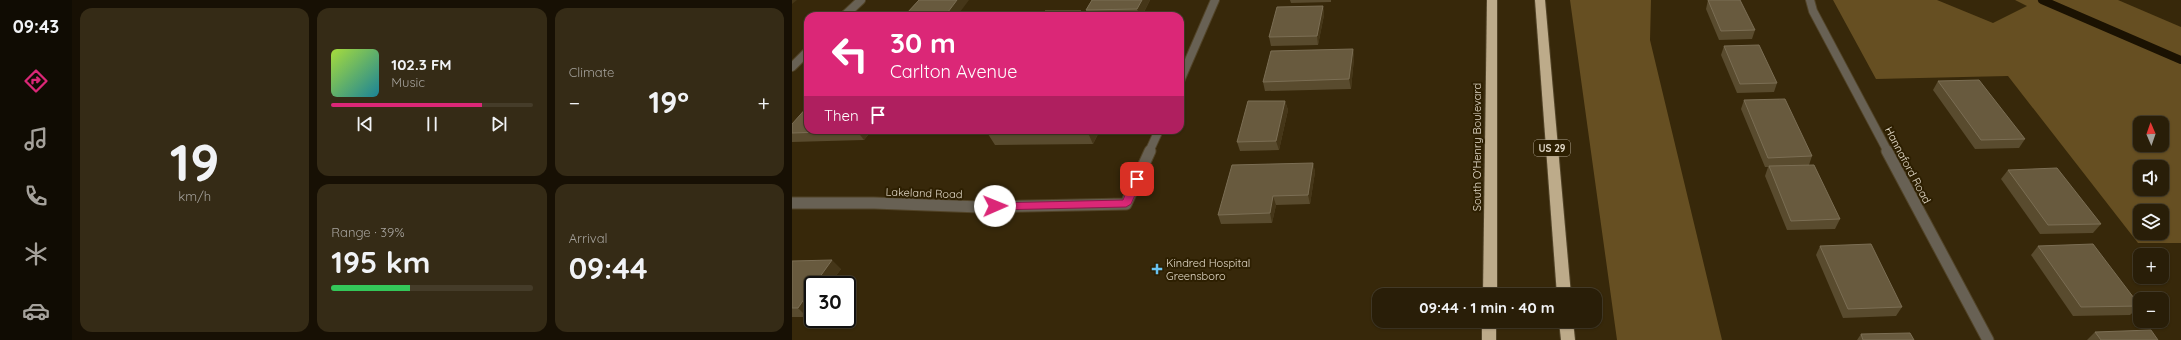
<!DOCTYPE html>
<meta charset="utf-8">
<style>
body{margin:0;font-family:Quicksand,sans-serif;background:#352b16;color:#f1f3f6;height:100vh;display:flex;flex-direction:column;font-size:15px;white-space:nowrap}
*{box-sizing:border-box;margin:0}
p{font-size:13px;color:#a5a29c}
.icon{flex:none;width:22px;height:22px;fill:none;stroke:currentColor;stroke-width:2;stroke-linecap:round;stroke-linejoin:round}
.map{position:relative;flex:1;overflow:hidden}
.drawer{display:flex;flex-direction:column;gap:8px;padding:8px;background:#171004;width:720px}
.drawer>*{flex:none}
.hud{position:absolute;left:12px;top:12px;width:380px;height:122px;border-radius:12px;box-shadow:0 1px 3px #0004,0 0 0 1px #453c29;background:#db2777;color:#fff;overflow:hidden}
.needle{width:26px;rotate:358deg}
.controls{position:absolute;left:1341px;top:116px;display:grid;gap:8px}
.controls a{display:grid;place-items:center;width:36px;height:36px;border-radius:8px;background:#291e08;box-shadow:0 1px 3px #0004,0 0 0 1px #453c29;font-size:20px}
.speed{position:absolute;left:12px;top:276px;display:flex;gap:8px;font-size:20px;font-weight:700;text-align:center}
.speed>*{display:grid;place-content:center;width:52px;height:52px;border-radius:50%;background:#291e08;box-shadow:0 1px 3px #0004,0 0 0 1px #453c29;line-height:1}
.speed .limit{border:2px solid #111;border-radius:6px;background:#fff;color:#111}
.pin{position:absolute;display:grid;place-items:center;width:34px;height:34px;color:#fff;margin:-17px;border-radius:8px;box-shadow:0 2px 6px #0006}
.me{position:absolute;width:44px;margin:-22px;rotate:89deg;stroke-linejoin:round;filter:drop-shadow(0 0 3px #0008)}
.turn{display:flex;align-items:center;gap:14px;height:84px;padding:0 20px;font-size:18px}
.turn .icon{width:52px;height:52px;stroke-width:2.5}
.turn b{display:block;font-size:28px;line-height:34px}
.then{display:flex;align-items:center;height:38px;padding:0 20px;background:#0003;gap:8px;font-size:15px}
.big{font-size:30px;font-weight:700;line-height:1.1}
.drawer .tile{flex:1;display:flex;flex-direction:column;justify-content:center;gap:6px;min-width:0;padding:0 14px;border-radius:12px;background:#352b16}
.drawer .dial{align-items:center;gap:0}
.dial b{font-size:52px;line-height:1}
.song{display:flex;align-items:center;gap:12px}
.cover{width:48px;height:48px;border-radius:6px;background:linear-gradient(135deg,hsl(80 70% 55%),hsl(190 70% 35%))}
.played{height:4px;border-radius:2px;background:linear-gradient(90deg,#db2777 75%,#453c29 75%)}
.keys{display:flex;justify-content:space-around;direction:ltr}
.heat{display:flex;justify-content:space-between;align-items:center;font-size:22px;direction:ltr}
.charge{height:6px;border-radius:3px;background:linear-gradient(90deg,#34c759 39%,#453c29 0)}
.drawer .tiles{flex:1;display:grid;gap:8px;grid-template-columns:repeat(3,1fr)}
.tile:first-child{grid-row:span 2}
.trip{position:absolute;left:580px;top:288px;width:230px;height:40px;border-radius:12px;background:#291e08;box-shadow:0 1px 3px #0004,0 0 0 1px #453c29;font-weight:700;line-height:40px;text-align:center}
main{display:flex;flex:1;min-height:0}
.tabs{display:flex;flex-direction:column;width:72px;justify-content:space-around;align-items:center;background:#100c03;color:#a5a29c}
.tabs .icon{width:28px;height:28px}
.tabs .selected{color:#db2777}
.tabs b{font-size:18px;color:#f1f3f6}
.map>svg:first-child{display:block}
</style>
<main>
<nav class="tabs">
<b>09:43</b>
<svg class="icon selected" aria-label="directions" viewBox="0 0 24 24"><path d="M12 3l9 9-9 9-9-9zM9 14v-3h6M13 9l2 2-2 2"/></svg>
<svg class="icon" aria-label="music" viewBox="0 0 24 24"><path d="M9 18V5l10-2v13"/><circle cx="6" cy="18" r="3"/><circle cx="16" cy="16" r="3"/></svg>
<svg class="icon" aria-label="phone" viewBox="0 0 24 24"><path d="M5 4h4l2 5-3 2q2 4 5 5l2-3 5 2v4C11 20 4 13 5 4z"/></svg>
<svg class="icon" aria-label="climate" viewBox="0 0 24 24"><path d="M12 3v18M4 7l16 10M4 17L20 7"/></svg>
<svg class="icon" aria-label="car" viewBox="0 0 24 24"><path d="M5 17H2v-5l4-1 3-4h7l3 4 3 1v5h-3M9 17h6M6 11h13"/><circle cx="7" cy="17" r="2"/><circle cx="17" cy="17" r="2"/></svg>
</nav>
<section class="drawer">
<div class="tiles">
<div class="tile dial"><b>19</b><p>km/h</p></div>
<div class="tile">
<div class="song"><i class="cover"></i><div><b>102.3 FM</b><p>Music</p></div></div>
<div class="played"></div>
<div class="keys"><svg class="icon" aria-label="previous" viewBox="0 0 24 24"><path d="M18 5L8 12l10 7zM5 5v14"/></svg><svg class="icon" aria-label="pause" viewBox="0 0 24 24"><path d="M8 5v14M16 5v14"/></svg><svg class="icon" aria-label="next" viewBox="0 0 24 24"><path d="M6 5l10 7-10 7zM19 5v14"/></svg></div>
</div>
<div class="tile"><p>Climate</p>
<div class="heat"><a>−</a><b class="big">19°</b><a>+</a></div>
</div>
<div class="tile"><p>Range · 39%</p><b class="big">195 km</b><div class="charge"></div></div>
<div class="tile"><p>Arrival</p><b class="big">09:44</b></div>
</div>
</section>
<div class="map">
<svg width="1389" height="340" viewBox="0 0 1389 340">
<rect width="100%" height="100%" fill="#37280a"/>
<g fill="#664f22" fill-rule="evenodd">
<path d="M778,0H859L858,40L930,340H825Z"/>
<path d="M1041,0H1145L1201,23L1235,6L1223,0H1326L1389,27V243H1346L1216,76L1084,79ZM1348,123H1370V145H1348ZM1348,167H1370V189H1348ZM1348,211H1370V233H1348Z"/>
</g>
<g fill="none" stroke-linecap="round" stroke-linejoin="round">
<path stroke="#1b1202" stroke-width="8" d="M1250,0L1389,60"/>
<g stroke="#524428" stroke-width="10">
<g id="street-far1">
<path d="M1018,0L1021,11L1096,152"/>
<path d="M52,16L69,0"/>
<path d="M0,67L16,51"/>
<path d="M388,81L423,0"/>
<path d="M357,152L367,130"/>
</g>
</g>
<g stroke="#524428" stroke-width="13">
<g id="street">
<path d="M1095,151L1196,340"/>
<path d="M0,203H82L188,207L334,204L358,151"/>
</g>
</g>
<g stroke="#524428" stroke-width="2">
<g id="highway">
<path d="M695,0H705V295H691Z"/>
<path d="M743,0H753L779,295H765Z"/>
<rect x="690" y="321" width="14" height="19"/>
<path d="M767,321H781L783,340H769Z"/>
</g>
</g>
<use href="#street-far1" stroke="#686154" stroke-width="8"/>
<use href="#street" stroke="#686154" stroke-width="11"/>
<use href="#highway" fill="#bdab8a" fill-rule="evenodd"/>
</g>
<g fill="#594b2e">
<path d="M127,0L165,16H117L115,13Z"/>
<path d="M300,0H358L350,16H296L294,10Z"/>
<path d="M498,0H539V2L499,3Z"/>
<path d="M916,0L963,30L960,39L927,40L914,9Z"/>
<path d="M531,6L532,15L526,45L479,46L477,37Z"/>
<path d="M932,46L985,83L982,92L945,93L929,55Z"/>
<path d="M561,49L562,58L559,89L473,91L471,82Z"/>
<path d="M1146,81L1233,139L1227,148L1183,149L1141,90Z"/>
<path d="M952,100L1020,156L1017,165L1048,219L1043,229L995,230L973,176L976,167H973L949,109Z"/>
<path d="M493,101L496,110L487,150L448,151L445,142Z"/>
<path d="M0,124L16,130H80L72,140L0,142Z"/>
<path d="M185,130H308L301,144L203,145L196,134L198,131H186Z"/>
<path d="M521,163L523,172L518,204L484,205L480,223L429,224L426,215Z"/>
<path d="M1216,170L1309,224L1301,233L1248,234L1209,179Z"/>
<path d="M1028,246L1110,307L1104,316L1051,318L1024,255Z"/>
<path d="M1246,246L1348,306L1338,315L1281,316L1239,255Z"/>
<path d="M0,261L49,269L37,285H21L15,317H0Z"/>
<path d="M1303,332L1366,340H1295Z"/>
<path d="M1069,334L1122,340H1065Z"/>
</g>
<g fill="#453618">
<path d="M0,0H5L0,4Z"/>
<path d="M165,0H177L165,16H158L156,12Z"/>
<path d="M350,0H358L350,16H348L345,9Z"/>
<path d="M531,6L532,15L526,45L525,36Z"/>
<path d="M289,11L291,16H285Z"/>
<path d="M561,49L562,58L559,89L557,79Z"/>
<path d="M493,101L496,110L487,150L484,141Z"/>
<path d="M66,130H80L72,140L65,131Z"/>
<path d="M297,130H308L301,144L296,133Z"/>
<path d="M521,163L523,172L518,204L516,195Z"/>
<path d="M481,196L484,205L480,223L478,213Z"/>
<path d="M40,260L49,269L37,285H22Z"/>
<path d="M21,286V309L15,317L6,308Z"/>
</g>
<g fill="#685a3e" stroke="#7b6e54">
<path d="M127,0H165L156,12L115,13Z"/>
<path d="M300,0H350L345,9L294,10Z"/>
<path d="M916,0H948L963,30L929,31Z"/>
<path d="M531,6L525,36L477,37L485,7Z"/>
<path d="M253,11H289L285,16H249Z"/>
<path d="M967,45L985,83L948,84L932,46Z"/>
<path d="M561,49L557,79L471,82L479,51Z"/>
<path d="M1187,80L1233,139L1189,140L1146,81Z"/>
<path d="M993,99L1020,156L976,158L952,100Z"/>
<path d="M456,101H493L484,141L445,142Z"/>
<path d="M16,106V130H66L65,131L0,133V124Z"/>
<path d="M198,130H297L296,133L196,134Z"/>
<path d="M521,163L516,195L481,196L478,213L426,215L440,165Z"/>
<path d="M1022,165L1048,219L999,221L977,166Z"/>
<path d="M1265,168L1309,224L1256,225L1216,170Z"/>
<path d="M1079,244L1110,307L1056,309L1028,246Z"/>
<path d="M1301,244L1348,306L1289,307L1246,246Z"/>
<path d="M40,260L22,285H21V286L6,308H0V261Z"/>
<path d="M1359,330L1366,340H1309L1303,332Z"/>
<path d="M1118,333L1122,340H1071L1069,334Z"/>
</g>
<path fill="#db2777" stroke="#8e194d" d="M345,176L350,179L339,204L334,207L203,210L198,206L203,203L331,200L340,179Z"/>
<path fill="#69c3f1" stroke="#2d1f01" stroke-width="1.5" d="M363 263h4v4h4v4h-4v4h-4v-4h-4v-4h4z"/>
<g text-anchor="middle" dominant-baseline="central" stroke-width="4" stroke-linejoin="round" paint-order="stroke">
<rect fill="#2d1f01" stroke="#aba08c" stroke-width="1" x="742" y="140" width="36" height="16" rx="3"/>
<g font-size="10" font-weight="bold" fill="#e1d8c7">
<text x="760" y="148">US 29</text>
</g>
<g font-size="11" fill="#e1d8c7" stroke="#2d1f01">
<text transform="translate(685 147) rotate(-90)">South O'Henry Boulevard</text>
<text transform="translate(1116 165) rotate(62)">Hannaford Road</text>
<text transform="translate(132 193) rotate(2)">Lakeland Road</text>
</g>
<g font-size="11" fill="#e1d8c7" stroke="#2d1f01" text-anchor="start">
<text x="374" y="263">Kindred Hospital<tspan x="374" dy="13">Greensboro</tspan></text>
</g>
</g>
</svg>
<div class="controls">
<a><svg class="needle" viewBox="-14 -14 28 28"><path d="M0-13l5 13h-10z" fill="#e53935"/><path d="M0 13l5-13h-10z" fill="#a5a29c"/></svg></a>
<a><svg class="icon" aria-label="sound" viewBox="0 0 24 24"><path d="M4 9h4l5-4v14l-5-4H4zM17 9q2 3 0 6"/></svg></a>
<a><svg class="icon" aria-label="layers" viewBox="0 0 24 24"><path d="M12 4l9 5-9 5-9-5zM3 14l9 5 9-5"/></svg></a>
<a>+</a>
<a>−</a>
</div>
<div class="speed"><div class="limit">30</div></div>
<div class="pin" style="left:345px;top:179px;background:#d93025"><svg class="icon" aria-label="arrive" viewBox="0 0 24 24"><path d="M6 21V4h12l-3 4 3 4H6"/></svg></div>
<svg class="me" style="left:203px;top:206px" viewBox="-20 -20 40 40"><circle r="19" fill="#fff"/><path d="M0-13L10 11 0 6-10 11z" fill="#db2777"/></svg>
<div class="trip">09:44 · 1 min · 40 m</div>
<div class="hud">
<div class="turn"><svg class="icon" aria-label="left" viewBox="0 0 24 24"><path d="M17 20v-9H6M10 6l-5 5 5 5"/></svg><div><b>30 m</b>Carlton Avenue</div></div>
<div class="then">Then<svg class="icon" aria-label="arrive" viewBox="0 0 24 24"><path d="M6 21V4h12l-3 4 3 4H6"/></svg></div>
</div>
</div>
</main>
